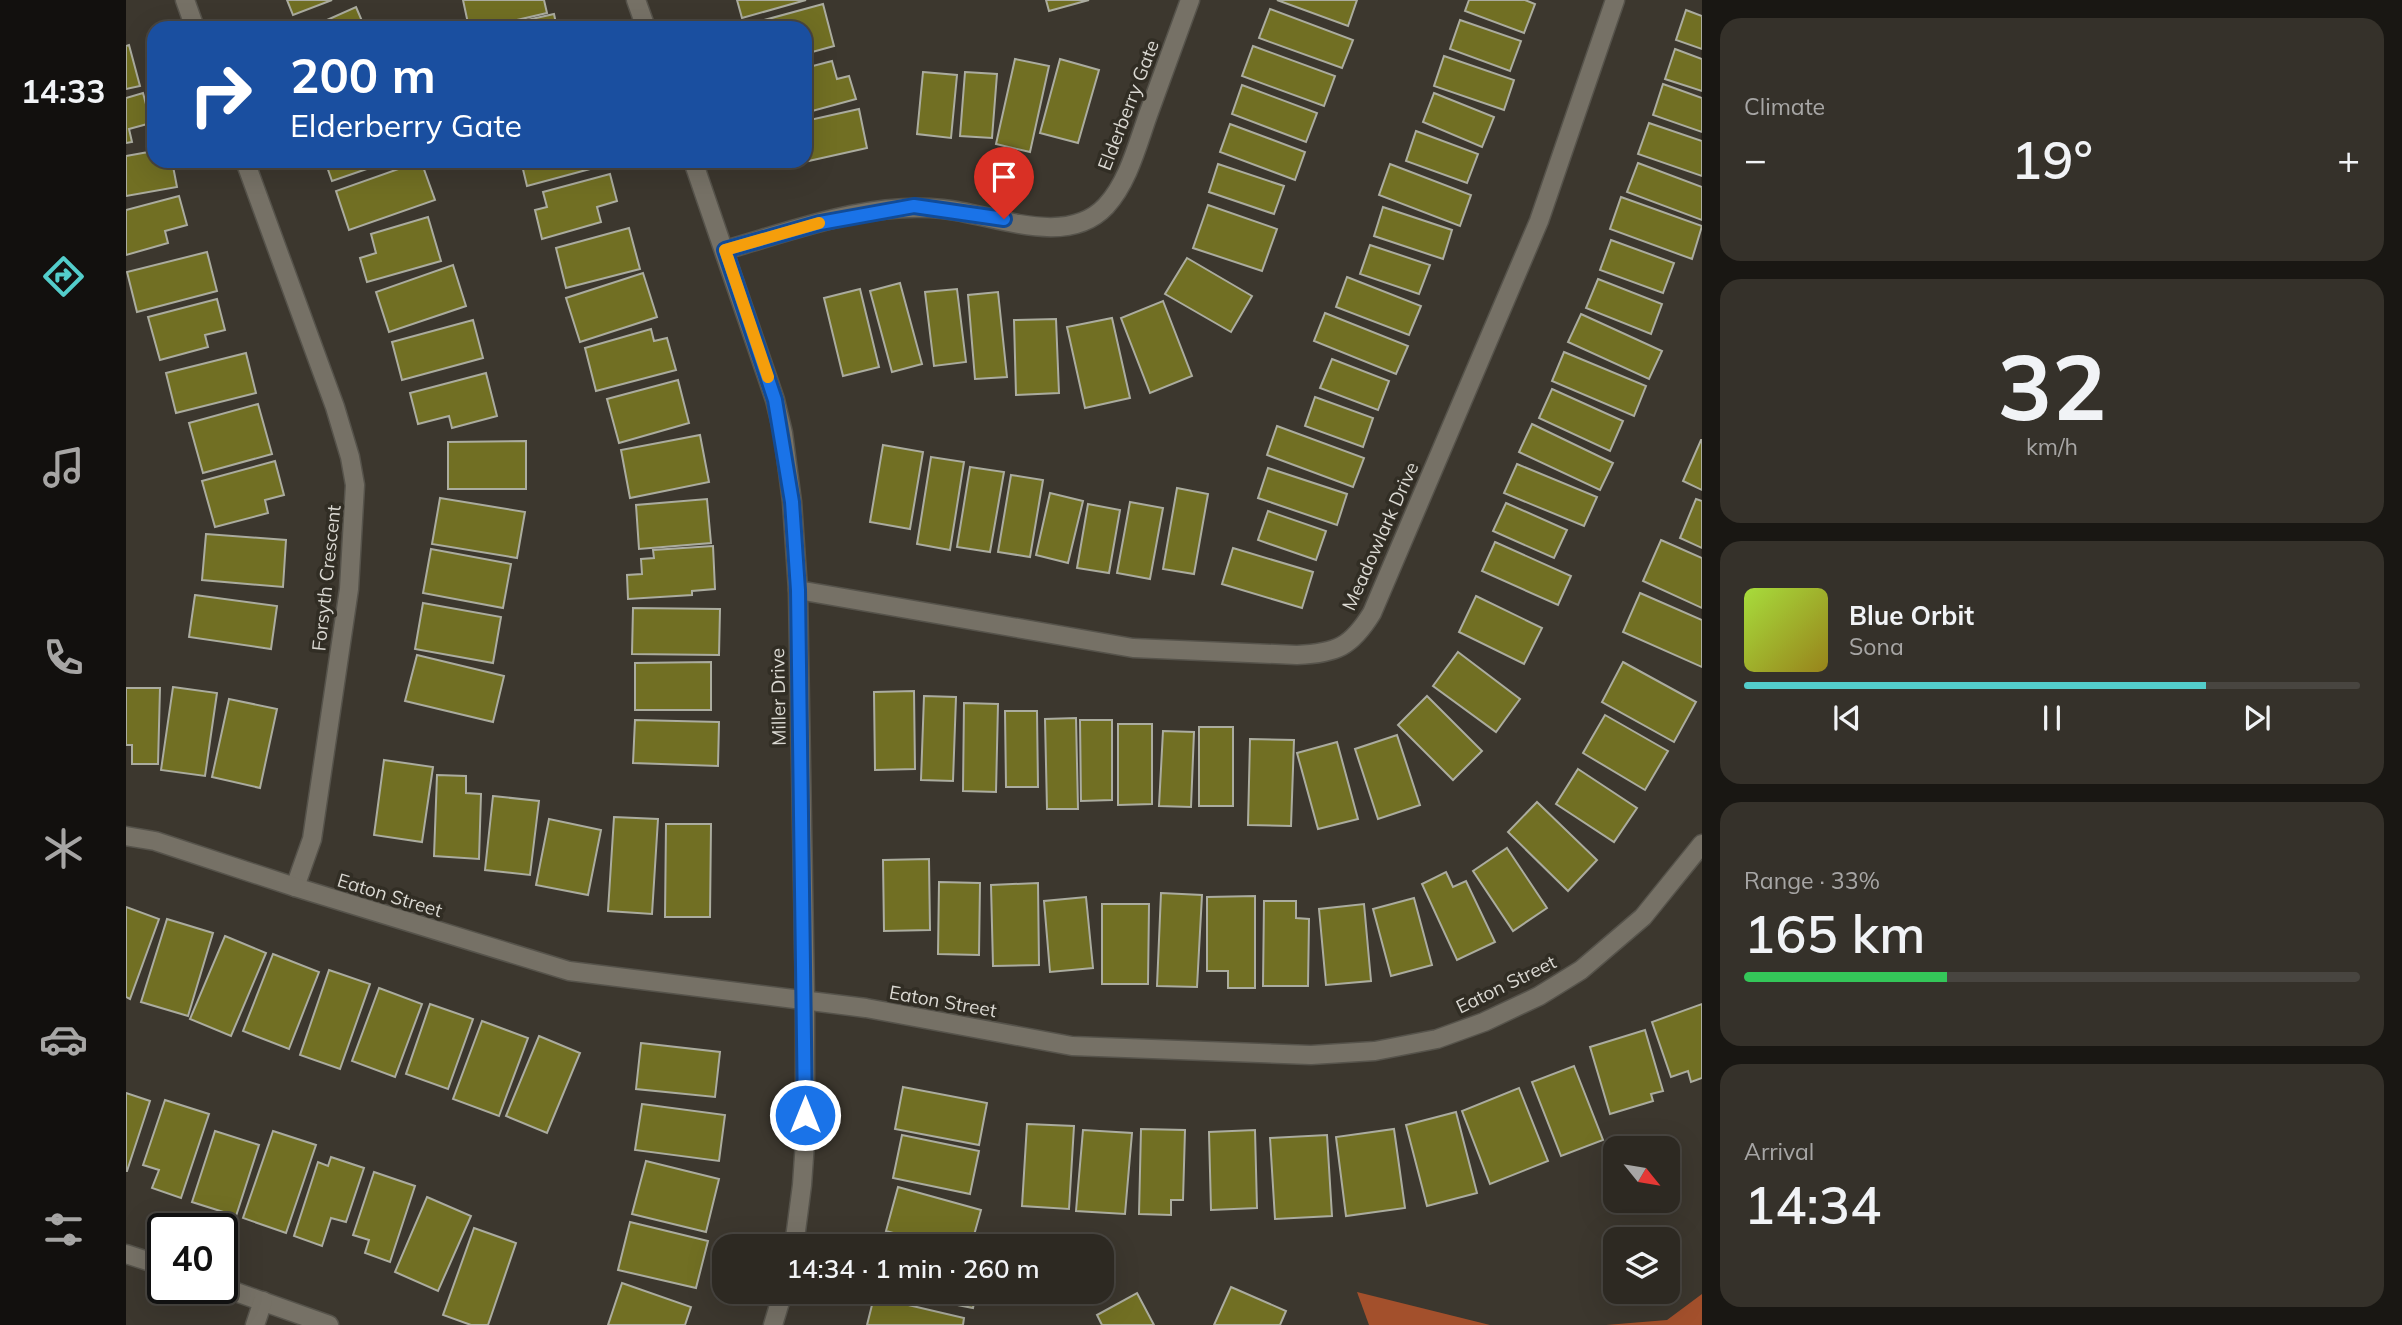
<!DOCTYPE html>
<meta charset="utf-8">
<style>
body{margin:0;font-family:Mulish,sans-serif;background:#35312a;color:#f1f3f6;height:100vh;display:flex;flex-direction:column;font-size:26px;white-space:nowrap}
*{box-sizing:border-box;margin:0}
p{font-size:23px;color:#a7a6a5}
.icon{flex:none;width:38px;height:38px;fill:none;stroke:currentColor;stroke-width:2;stroke-linecap:round;stroke-linejoin:round}
.map{position:relative;flex:1;overflow:hidden}
.panel{display:flex;flex-direction:column;gap:18px;padding:18px;background:#191713;width:700px}
.panel>*{flex:none}
.banner{position:absolute;left:21px;top:21px;width:665px;height:147px;border-radius:21px;box-shadow:0 7px 28px #0002,0 0 0 2px #484540;background:#1a4fa0;color:#fff;overflow:hidden}
.needle{width:46px;rotate:120deg}
.tools{position:absolute;left:1477px;top:1136px;display:grid;gap:14px}
.tools a{display:grid;place-items:center;width:77px;height:77px;border-radius:14px;background:#2d2922;box-shadow:0 7px 28px #0002,0 0 0 2px #484540;font-size:35px}
.speed{position:absolute;left:21px;top:1213px;display:flex;gap:14px;font-size:35px;font-weight:700;text-align:center}
.speed>*{display:grid;place-content:center;width:91px;height:91px;border-radius:50%;background:#2d2922;box-shadow:0 7px 28px #0002,0 0 0 2px #484540;line-height:1}
.speed .limit{border:4px solid #111;border-radius:10px;background:#fff;color:#111}
.pin{position:absolute;display:grid;place-items:center;width:60px;height:60px;color:#fff;margin:-72px -30px;border-radius:50% 50% 50% 0;rotate:-45deg;box-shadow:0 0 7px #0007}
.pin .icon{rotate:45deg}
.me{position:absolute;width:77px;margin:-38px;rotate:0deg;stroke-linejoin:round;filter:drop-shadow(0 0 5px #0008)}
.turn{display:flex;align-items:center;gap:24px;height:147px;padding:0 28px;font-size:32px}
.turn .icon{width:91px;height:91px;stroke-width:2.5}
.turn b{display:block;font-size:49px;line-height:60px}
.big{font-size:52px;font-weight:600;line-height:1.1}
.panel .card{flex:1;display:flex;flex-direction:column;justify-content:center;gap:10px;min-width:0;padding:0 24px;border-radius:21px;background:#35312a}
.panel .dial{align-items:center;gap:0}
.dial b{font-size:91px;line-height:1}
.song{display:flex;align-items:center;gap:21px}
.cover{width:84px;height:84px;border-radius:10px;background:linear-gradient(135deg,hsl(80 70% 55%),hsl(50 70% 35%))}
.played{height:7px;border-radius:4px;background:linear-gradient(90deg,#53cdcb 75%,#484540 75%)}
.keys{display:flex;justify-content:space-around;direction:ltr}
.heat{display:flex;justify-content:space-between;align-items:center;font-size:38px;direction:ltr}
.charge{height:10px;border-radius:5px;background:linear-gradient(90deg,#34c759 33%,#484540 0)}
.trip{position:absolute;left:586px;top:1234px;width:402px;height:70px;border-radius:21px;background:#2d2922;box-shadow:0 7px 28px #0002,0 0 0 2px #484540;font-weight:600;line-height:70px;text-align:center}
main{display:flex;flex:1;min-height:0}
.tab-bar{display:flex;flex-direction:column;width:126px;justify-content:space-around;align-items:center;background:#12100e;color:#a7a6a5}
.tab-bar .icon{width:49px;height:49px}
.tab-bar .active{color:#53cdcb}
.tab-bar b{font-size:32px;color:#f1f3f6}
.map>svg:first-child{display:block}
</style>
<main>
<nav class="tab-bar">
<b>14:33</b>
<svg class="icon active" aria-label="directions" viewBox="0 0 24 24"><path d="M12 3l9 9-9 9-9-9zM9 14v-3h6M13 9l2 2-2 2"/></svg>
<svg class="icon" aria-label="music" viewBox="0 0 24 24"><path d="M9 18V5l10-2v13"/><circle cx="6" cy="18" r="3"/><circle cx="16" cy="16" r="3"/></svg>
<svg class="icon" aria-label="phone" viewBox="0 0 24 24"><path d="M5 4h4l2 5-3 2q2 4 5 5l2-3 5 2v4C11 20 4 13 5 4z"/></svg>
<svg class="icon" aria-label="climate" viewBox="0 0 24 24"><path d="M12 3v18M4 7l16 10M4 17L20 7"/></svg>
<svg class="icon" aria-label="car" viewBox="0 0 24 24"><path d="M5 17H2v-5l4-1 3-4h7l3 4 3 1v5h-3M9 17h6M6 11h13"/><circle cx="7" cy="17" r="2"/><circle cx="17" cy="17" r="2"/></svg>
<svg class="icon" aria-label="filters" viewBox="0 0 24 24"><path d="M4 7h16M4 17h16"/><circle cx="9" cy="7" r="2"/><circle cx="15" cy="17" r="2"/></svg>
</nav>
<div class="map">
<svg width="1576" height="1325" viewBox="0 0 1576 1325">
<rect width="100%" height="100%" fill="#3c372e"/>
<g fill="#a3502c">
<path d="M1231,1292L1364,1325H1243Z"/>
<path d="M1576,1294V1325H1480L1541,1320Z"/>
</g>
<g fill="#716f23" stroke="#abac9f" stroke-width="2">
<path d="M161,0H206L167,15Z"/>
<path d="M337,0H418L421,13L357,28H343Z"/>
<path d="M611,0H680L616,18Z"/>
<path d="M920,0H963L923,11Z"/>
<path d="M1151,0H1231L1222,26Z"/>
<path d="M1343,0H1399L1409,4L1398,33L1339,11Z"/>
<path d="M697,4L708,46L679,54V28H621L620,25Z"/>
<path d="M230,7L239,28H183Z"/>
<path d="M1144,9L1227,40L1216,68L1133,38Z"/>
<path d="M1560,10L1576,16V49L1550,40Z"/>
<path d="M428,14L431,28H369L410,18Z"/>
<path d="M1334,20L1395,41L1384,71L1324,49Z"/>
<path d="M3,45L14,86L0,89V46Z"/>
<path d="M1127,46L1209,76L1198,106L1116,76Z"/>
<path d="M1549,49L1576,59V91L1539,79Z"/>
<path d="M1318,56L1388,80L1378,110L1308,86Z"/>
<path d="M889,59L923,66L904,152L870,144Z"/>
<path d="M934,59L973,70L952,143L914,133Z"/>
<path d="M706,61L711,79L723,76L730,99L679,113V68Z"/>
<path d="M797,72L831,75L825,138L791,134Z"/>
<path d="M839,72L871,74L866,138L834,136Z"/>
<path d="M1537,84L1576,98V132L1527,115Z"/>
<path d="M1116,85L1191,113L1180,142L1106,114Z"/>
<path d="M17,93L25,123L3,129L6,142L0,143V98Z"/>
<path d="M1308,93L1368,117L1356,147L1297,122Z"/>
<path d="M733,109L741,148L669,164L668,161H679V121Z"/>
<path d="M1523,123L1576,141V176L1512,154Z"/>
<path d="M1104,124L1179,152L1169,180L1094,152Z"/>
<path d="M1290,131L1352,154L1341,183L1280,161Z"/>
<path d="M28,151V161H46L51,187L0,196V156Z"/>
<path d="M199,161H264L206,181Z"/>
<path d="M295,161L309,200L223,230L210,191Z"/>
<path d="M395,161H478L479,165L401,186Z"/>
<path d="M1512,163L1576,187V220L1501,192Z"/>
<path d="M1092,164L1158,186L1148,214L1083,192Z"/>
<path d="M1264,164L1345,195L1334,226L1253,195Z"/>
<path d="M484,174L491,201L471,207L475,222L416,239L409,210L421,207L417,192Z"/>
<path d="M53,196L61,225L39,231L42,243L0,255V210Z"/>
<path d="M1495,197L1576,226L1566,259L1484,229Z"/>
<path d="M1082,205L1151,229L1136,271L1067,248Z"/>
<path d="M1257,207L1326,230L1317,259L1248,236Z"/>
<path d="M302,217L315,261L241,282L234,258L250,253L245,234Z"/>
<path d="M503,228L514,269L440,288L430,248Z"/>
<path d="M1485,240L1548,263L1537,293L1474,270Z"/>
<path d="M1244,245L1304,265L1293,294L1234,274Z"/>
<path d="M81,252L91,291L11,312L1,272Z"/>
<path d="M1061,258L1126,296L1105,332L1039,294Z"/>
<path d="M327,265L340,306L263,332L250,292Z"/>
<path d="M517,273L531,317L454,342L440,298Z"/>
<path d="M1221,277L1295,306L1283,335L1210,307Z"/>
<path d="M1472,279L1536,304L1525,334L1460,308Z"/>
<path d="M774,283L796,364L766,372L744,291Z"/>
<path d="M734,289L753,367L717,376L698,298Z"/>
<path d="M831,289L840,362L808,366L799,292Z"/>
<path d="M872,292L881,377L849,379L842,295Z"/>
<path d="M91,299L99,330L79,335L82,347L34,360L22,317Z"/>
<path d="M1037,301L1066,376L1024,393L995,318Z"/>
<path d="M1199,313L1282,346L1270,374L1188,341Z"/>
<path d="M1455,314L1536,351L1523,379L1442,342Z"/>
<path d="M986,318L1004,398L959,408L941,327Z"/>
<path d="M930,319L933,393L890,395L888,320Z"/>
<path d="M347,320L357,358L276,380L266,342Z"/>
<path d="M525,329L528,341L541,338L550,370L470,391L459,348Z"/>
<path d="M1438,352L1520,386L1508,416L1426,381Z"/>
<path d="M120,353L130,393L50,413L40,373Z"/>
<path d="M1206,359L1263,381L1252,410L1194,388Z"/>
<path d="M360,373L371,416L326,428L323,416L292,424L284,393Z"/>
<path d="M552,380L563,423L493,443L481,399Z"/>
<path d="M1426,389L1497,421L1484,451L1413,418Z"/>
<path d="M1189,397L1247,418L1237,447L1179,426Z"/>
<path d="M132,404L146,454L77,473L63,423Z"/>
<path d="M1406,424L1487,463L1474,490L1393,452Z"/>
<path d="M1151,426L1238,458L1227,487L1141,455Z"/>
<path d="M574,435L583,482L504,498L495,450Z"/>
<path d="M1575,440H1576V490L1557,481Z"/>
<path d="M400,441V489H322V442Z"/>
<path d="M757,445L797,452L784,529L744,522Z"/>
<path d="M805,457L838,462L824,550L791,544Z"/>
<path d="M149,461L158,495L139,500L142,513L89,527L76,481Z"/>
<path d="M1391,464L1471,497L1458,526L1378,493Z"/>
<path d="M844,467L878,472L864,552L831,547Z"/>
<path d="M1142,468L1221,494L1211,525L1132,498Z"/>
<path d="M885,475L917,480L904,557L872,552Z"/>
<path d="M1051,488L1082,494L1068,574L1037,569Z"/>
<path d="M924,493L957,501L942,563L910,555Z"/>
<path d="M314,498L399,512L391,558L306,544Z"/>
<path d="M581,499L585,543L513,549L510,505Z"/>
<path d="M1570,499L1576,501V548L1554,538Z"/>
<path d="M1004,502L1037,508L1024,579L991,573Z"/>
<path d="M1380,503L1441,530L1428,558L1367,531Z"/>
<path d="M962,504L994,510L983,573L951,568Z"/>
<path d="M1142,511L1200,531L1190,560L1132,540Z"/>
<path d="M80,534L160,540L157,587L76,580Z"/>
<path d="M1535,540L1576,558V608L1517,581Z"/>
<path d="M1369,542L1445,576L1432,605L1356,571Z"/>
<path d="M587,546L589,589L566,591V595L502,599L501,575L516,574L515,559L528,558L527,550Z"/>
<path d="M1107,548L1187,572L1176,608L1096,584Z"/>
<path d="M305,549L385,564L377,608L297,593Z"/>
<path d="M1514,593L1576,620V667L1497,632Z"/>
<path d="M69,595L151,606L145,649L63,637Z"/>
<path d="M1350,596L1416,628L1398,664L1333,632Z"/>
<path d="M297,603L375,617L367,663L289,649Z"/>
<path d="M507,608L594,609L593,655L506,654Z"/>
<path d="M1332,652L1394,699L1370,732L1307,686Z"/>
<path d="M291,655L378,676L367,722L279,701Z"/>
<path d="M585,662V710H509V663Z"/>
<path d="M1497,662L1570,702L1548,742L1476,702Z"/>
<path d="M47,687L91,693L79,776L35,770Z"/>
<path d="M0,688H34L32,764H6V745H0Z"/>
<path d="M788,691L789,769L749,770L748,692Z"/>
<path d="M798,696L830,697L827,781L795,780Z"/>
<path d="M1301,696L1356,751L1327,780L1272,725Z"/>
<path d="M103,699L151,709L134,788L86,777Z"/>
<path d="M838,703L872,704L870,792L837,791Z"/>
<path d="M879,711H911L912,787H880Z"/>
<path d="M1479,715L1542,751L1519,790L1457,753Z"/>
<path d="M950,718L952,809H921L919,719Z"/>
<path d="M509,720L593,722L592,766L507,763Z"/>
<path d="M954,720H986V800L955,801Z"/>
<path d="M992,724H1026V804L992,805Z"/>
<rect x="1073" y="727" width="34" height="79"/>
<path d="M1037,731L1068,732L1065,807L1033,806Z"/>
<path d="M1271,735L1294,805L1252,819L1229,749Z"/>
<path d="M1124,739L1168,740L1165,826L1122,825Z"/>
<path d="M1211,742L1232,819L1192,829L1171,753Z"/>
<path d="M258,760L307,767L296,842L248,835Z"/>
<path d="M1452,769L1511,808L1488,842L1430,804Z"/>
<path d="M311,775L340,776V793L355,794L353,859L308,856Z"/>
<path d="M367,796L413,801L404,875L359,870Z"/>
<path d="M1411,802L1471,860L1442,891L1382,832Z"/>
<path d="M488,817L532,819L526,914L482,911Z"/>
<path d="M423,819L475,830L462,895L410,885Z"/>
<path d="M540,824H585L584,917H539Z"/>
<path d="M1381,848L1421,908L1387,931L1347,871Z"/>
<path d="M803,859L804,930L758,931L757,860Z"/>
<path d="M1320,872L1327,887L1340,881L1369,942L1331,960L1296,884Z"/>
<path d="M813,882L854,883L853,955L812,954Z"/>
<path d="M912,883L913,965L867,966L865,885Z"/>
<path d="M1035,893L1076,895L1071,987L1031,986Z"/>
<path d="M1129,896V988H1102V971H1081V897Z"/>
<path d="M960,897L967,968L924,972L918,901Z"/>
<path d="M1288,898L1306,965L1265,976L1247,909Z"/>
<path d="M1138,901H1170V918L1183,919L1182,986H1137Z"/>
<path d="M976,904H1023L1022,984H976Z"/>
<path d="M1238,904L1245,981L1200,985L1193,909Z"/>
<path d="M0,907L33,919L4,999L0,997Z"/>
<path d="M41,919L87,933L62,1016L15,1002Z"/>
<path d="M99,936L140,953L105,1036L64,1019Z"/>
<path d="M147,954L193,972L163,1049L117,1031Z"/>
<path d="M203,970L244,984L214,1069L174,1055Z"/>
<path d="M253,988L296,1004L269,1077L226,1061Z"/>
<path d="M304,1004L347,1019L322,1089L280,1074Z"/>
<path d="M1576,1004V1078L1565,1082L1562,1071L1545,1077L1526,1022Z"/>
<path d="M356,1021L402,1038L373,1116L327,1099Z"/>
<path d="M1519,1030L1537,1091L1525,1094L1527,1101L1484,1114L1464,1047Z"/>
<path d="M413,1036L454,1053L421,1133L380,1116Z"/>
<path d="M515,1043L594,1052L589,1097L510,1089Z"/>
<path d="M1448,1066L1477,1140L1435,1156L1406,1082Z"/>
<path d="M777,1087L861,1103L853,1145L769,1129Z"/>
<path d="M1393,1088L1422,1161L1364,1184L1336,1111Z"/>
<path d="M0,1093L24,1101L1,1171H0Z"/>
<path d="M39,1100L83,1114L55,1198L26,1188L33,1170L17,1165Z"/>
<path d="M516,1104L599,1115L593,1161L509,1150Z"/>
<path d="M1330,1112L1351,1193L1301,1206L1280,1125Z"/>
<path d="M901,1124L948,1126L943,1209L896,1206Z"/>
<path d="M1015,1129L1059,1130L1057,1200H1045V1215L1013,1214Z"/>
<path d="M1268,1129L1279,1208L1220,1216L1210,1137Z"/>
<path d="M957,1130L1006,1133L999,1214L950,1211Z"/>
<path d="M1129,1130L1131,1208L1085,1210L1083,1132Z"/>
<path d="M89,1131L133,1145L110,1216L66,1202Z"/>
<path d="M147,1131L190,1145L160,1233L117,1218Z"/>
<path d="M776,1135L853,1151L844,1194L767,1178Z"/>
<path d="M1201,1135L1206,1216L1149,1219L1144,1138Z"/>
<path d="M205,1157L238,1168L220,1222L205,1218L196,1246L168,1236L192,1162L202,1166Z"/>
<path d="M520,1161L593,1179L580,1232L506,1214Z"/>
<path d="M248,1172L289,1186L264,1262L239,1253L243,1240L227,1235Z"/>
<path d="M772,1187L855,1210L845,1246H815L760,1231Z"/>
<path d="M301,1197L345,1216L312,1291L269,1272Z"/>
<path d="M504,1222L582,1241L570,1288L492,1270Z"/>
<path d="M348,1228L390,1243L362,1325H345L317,1315Z"/>
<path d="M496,1283L565,1307L559,1325H482Z"/>
<path d="M1105,1287L1160,1311L1154,1325H1088Z"/>
<path d="M765,1292H850L847,1308Z"/>
<path d="M1011,1293L1028,1325H976L971,1315Z"/>
<path d="M748,1297L838,1318L837,1325H741Z"/>
</g>
<g fill="none" stroke-linecap="round" stroke-linejoin="round">
<g stroke="#56534b" stroke-width="21">
<g id="minor">
<path d="M59,0L69,28"/>
<path d="M119,161L209,407L224,457L229,485L223,589L186,839L169,887"/>
<path d="M599,250C669,230 743,201 817,209C867,214 940,249 980,206C1002,182 1011,146 1022,115C1036,77 1050,38 1064,0"/>
<path d="M672,590L1007,648L1171,655C1211,653 1225,647 1246,613L1413,221L1489,0"/>
<path d="M0,836L29,841L169,887L443,971L740,1008L946,1046L1185,1055L1249,1051L1311,1039L1358,1022L1413,996L1455,970L1517,917L1576,844"/>
<path d="M0,1254L37,1266"/>
<path d="M96,1287L203,1325"/>
<path d="M129,1325L137,1301"/>
</g>
</g>
<g stroke="#56534b" stroke-width="21">
<g id="tertiary">
<path d="M510,0L520,28"/>
<path d="M567,161L649,400L657,433L666,502L672,590L679,1000V1142L676,1185L668,1246"/>
<path d="M647,1325L657,1292"/>
</g>
</g>
<use href="#minor" stroke="#767166" stroke-width="18"/>
<use href="#tertiary" stroke="#767166" stroke-width="18"/>
</g>
<g fill="none" stroke-linecap="round" stroke-linejoin="round">
<g stroke="#114b97" stroke-width="18">
<path id="route" d="M679,1115L672,590L666,502L649,400L599,250L694,223L788,206L878,219"/>
</g>
<use href="#route" stroke="#1a73e8" stroke-width="12"/>
<path stroke="#f59e0b" stroke-width="12" d="M642,377L599,250L693,223"/>
</g>
<g text-anchor="middle" dominant-baseline="central" stroke-width="7" stroke-linejoin="round" paint-order="stroke">
<g font-size="19" fill="#dad8d2" stroke="#312d24">
<text transform="translate(1002 105) rotate(-69)">Elderberry Gate</text>
<text transform="translate(1254 536) rotate(-66)">Meadowlark Drive</text>
<text transform="translate(200 578) rotate(-84)">Forsyth Crescent</text>
<text transform="translate(652 697) rotate(-91)">Miller Drive</text>
<text transform="translate(264 895) rotate(17)">Eaton Street</text>
<text transform="translate(1380 984) rotate(-26)">Eaton Street</text>
<text transform="translate(817 1001) rotate(10)">Eaton Street</text>
</g>
</g>
</svg>
<div class="tools">
<a><svg class="needle" viewBox="-14 -14 28 28"><path d="M0-13l5 13h-10z" fill="#e53935"/><path d="M0 13l5-13h-10z" fill="#a7a6a5"/></svg></a>
<a><svg class="icon" aria-label="layers" viewBox="0 0 24 24"><path d="M12 4l9 5-9 5-9-5zM3 14l9 5 9-5"/></svg></a>
</div>
<div class="speed"><div class="limit">40</div></div>
<div class="pin" style="left:878px;top:219px;background:#d93025"><svg class="icon" aria-label="arrive" viewBox="0 0 24 24"><path d="M6 21V4h12l-3 4 3 4H6"/></svg></div>
<svg class="me" style="left:679px;top:1115px" viewBox="-20 -20 40 40"><circle r="17" fill="#1a73e8" stroke="#fff" stroke-width="3"/><path d="M0-11L8 9 0 5-8 9z" fill="#fff"/></svg>
<div class="trip">14:34 · 1 min · 260 m</div>
<div class="banner">
<div class="turn"><svg class="icon" aria-label="right" viewBox="0 0 24 24"><path d="M7 20v-9h11M14 6l5 5-5 5"/></svg><div><b>200 m</b>Elderberry Gate</div></div>
</div>
</div>
<section class="panel">
<div class="card"><p>Climate</p>
<div class="heat"><a>−</a><b class="big">19°</b><a>+</a></div>
</div>
<div class="card dial"><b>32</b><p>km/h</p></div>
<div class="card">
<div class="song"><i class="cover"></i><div><b>Blue Orbit</b><p>Sona</p></div></div>
<div class="played"></div>
<div class="keys"><svg class="icon" aria-label="previous" viewBox="0 0 24 24"><path d="M18 5L8 12l10 7zM5 5v14"/></svg><svg class="icon" aria-label="pause" viewBox="0 0 24 24"><path d="M8 5v14M16 5v14"/></svg><svg class="icon" aria-label="next" viewBox="0 0 24 24"><path d="M6 5l10 7-10 7zM19 5v14"/></svg></div>
</div>
<div class="card"><p>Range · 33%</p><b class="big">165 km</b><div class="charge"></div></div>
<div class="card"><p>Arrival</p><b class="big">14:34</b></div>
</section>
</main>
